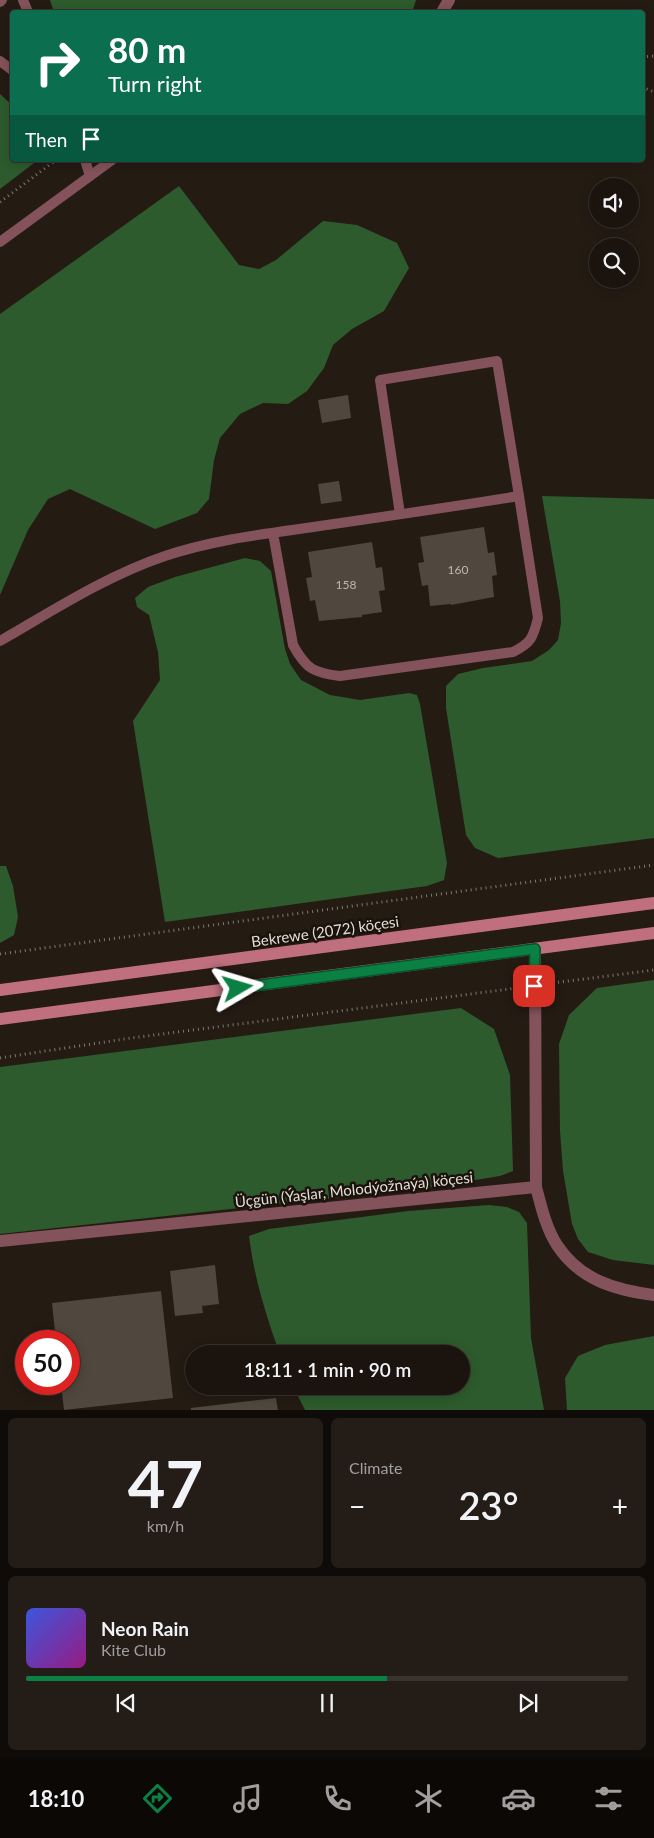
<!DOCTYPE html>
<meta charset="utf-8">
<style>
body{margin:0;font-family:Lato,sans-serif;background:#241d17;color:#f1f3f6;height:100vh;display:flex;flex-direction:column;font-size:19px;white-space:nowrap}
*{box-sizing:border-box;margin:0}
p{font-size:16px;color:#a09e9e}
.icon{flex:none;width:28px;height:28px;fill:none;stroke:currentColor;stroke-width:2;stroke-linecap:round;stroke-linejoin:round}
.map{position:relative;height:1410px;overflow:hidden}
.sheet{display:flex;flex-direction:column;gap:8px;padding:8px;background:#0f0b08;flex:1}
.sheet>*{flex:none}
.hud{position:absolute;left:10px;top:10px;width:635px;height:152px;border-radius:5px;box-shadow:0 2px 12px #0003,0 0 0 1px #39332e;background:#0b6e4f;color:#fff;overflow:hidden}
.buttons{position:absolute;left:589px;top:178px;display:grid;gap:10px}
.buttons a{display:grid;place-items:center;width:50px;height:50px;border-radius:50%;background:#1b140e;box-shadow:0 2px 12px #0003,0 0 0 1px #39332e;font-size:25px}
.speed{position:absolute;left:15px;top:1330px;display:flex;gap:10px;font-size:25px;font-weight:700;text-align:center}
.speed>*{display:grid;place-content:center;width:65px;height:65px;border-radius:50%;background:#1b140e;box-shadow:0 2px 12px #0003,0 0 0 1px #39332e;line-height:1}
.speed .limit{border:8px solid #d22;background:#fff;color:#111}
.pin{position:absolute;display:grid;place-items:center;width:42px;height:42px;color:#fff;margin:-21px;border-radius:10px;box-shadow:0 2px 8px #0006}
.me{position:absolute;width:55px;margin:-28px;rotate:83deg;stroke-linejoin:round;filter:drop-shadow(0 0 4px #0008)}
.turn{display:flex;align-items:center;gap:18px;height:105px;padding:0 15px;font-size:22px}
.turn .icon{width:65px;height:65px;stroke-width:2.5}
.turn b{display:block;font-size:35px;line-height:42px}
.then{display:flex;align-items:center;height:48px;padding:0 15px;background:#0003;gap:10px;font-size:19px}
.big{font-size:38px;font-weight:600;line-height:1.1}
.sheet .card{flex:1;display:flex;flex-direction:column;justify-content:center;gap:8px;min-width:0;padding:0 18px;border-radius:8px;background:#241d17}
.sheet .dial{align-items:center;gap:0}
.dial b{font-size:65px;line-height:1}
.song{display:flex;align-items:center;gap:15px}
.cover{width:60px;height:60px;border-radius:8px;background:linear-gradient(135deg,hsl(230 70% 55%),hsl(310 70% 35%))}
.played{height:5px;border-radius:2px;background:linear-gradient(90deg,#0b8043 60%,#39332e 60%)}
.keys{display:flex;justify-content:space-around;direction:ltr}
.heat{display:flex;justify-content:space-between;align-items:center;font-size:28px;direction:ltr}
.sheet .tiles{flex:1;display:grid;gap:8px;grid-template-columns:1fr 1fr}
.card:last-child{grid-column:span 2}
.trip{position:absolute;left:185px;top:1345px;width:285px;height:50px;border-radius:25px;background:#1b140e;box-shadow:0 2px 12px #0003,0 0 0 1px #39332e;font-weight:600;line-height:50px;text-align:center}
.tabs{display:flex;height:80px;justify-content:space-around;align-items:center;background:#0b0806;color:#a09e9e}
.tabs .icon{width:35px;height:35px}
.tabs .current{color:#0b8043}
.tabs b{font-size:22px;color:#f1f3f6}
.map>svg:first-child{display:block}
</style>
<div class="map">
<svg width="654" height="1411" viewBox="0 0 654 1411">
<rect width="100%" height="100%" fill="#241b13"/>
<g fill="#2d5b2d">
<path d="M50,0H416L412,12H54Z"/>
<path d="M0,94L12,105V160H38L0,189Z"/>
<path d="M179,186L239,265L259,269L276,260L323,221L357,225L397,243L409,268L384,311L352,329L333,345L324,368L307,391L288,404L263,403L240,414L220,438L214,460L209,499L197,513L155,529L70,489L48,499L28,530L0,595V314Z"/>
<path d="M542,496L654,499V838L498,858L475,848L466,835L446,708V686L458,674L483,668L532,661L549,650L558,640L561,623L560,601Z"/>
<path d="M245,558L260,561L271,571L285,649L290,664L301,680L330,695L360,700L409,693L417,695L420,704L447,863L444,880L427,886L165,922L133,721L160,680L158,652L149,615L137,607L135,598L148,587L175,577Z"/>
<path d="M0,866H6L13,886L18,917L14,935L0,943Z"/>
<path d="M654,980V1265L613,1260L588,1252L578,1239L572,1224L563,1171L560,1131L559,1044L569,1015L597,988Z"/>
<path d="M461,1008L494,1029L510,1075L513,1171L500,1176L426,1188L0,1234V1067Z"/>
<path d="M489,1205L507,1207L519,1212L527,1223L531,1338L544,1410H305L293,1386H461V1354H280C266,1316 254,1277 249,1236L269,1229L408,1211Z"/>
<path d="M654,1336V1410H567L565,1378L578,1356L605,1345Z"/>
</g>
<g fill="#50473e">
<path d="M348,395L351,418L322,423L318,400Z"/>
<path d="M339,481L342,501L321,504L318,484Z"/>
<path d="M484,527L488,553L494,552L497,575L492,576L494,597L451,605V604L430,606L428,585L422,586L418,563L424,562L420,537Z"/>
<path d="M372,542L376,568L382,567L385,590L379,591L382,612L362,615V617L319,621L315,600L310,601L306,578L312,577L308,552Z"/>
<path d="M215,1265L219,1304L202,1306L203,1313L175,1316L170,1271Z"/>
<path d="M161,1291L173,1398L64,1410L61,1384H69V1341H56L52,1303Z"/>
<path d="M276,1398L278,1411H191V1408Z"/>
</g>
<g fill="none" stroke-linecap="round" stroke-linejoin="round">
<g stroke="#807871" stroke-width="3" stroke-dasharray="1 4" stroke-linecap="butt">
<path d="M642,57L654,56"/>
<path d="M642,87L654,92"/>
<path d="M0,202L56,160"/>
<path d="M0,954L654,865"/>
<path d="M553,983L654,970"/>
<path d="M0,1058L131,1038L517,988"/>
</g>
<g stroke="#84525b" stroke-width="10">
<path d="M23,0L28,12"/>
<path d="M0,2L2,0"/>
<path d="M0,61L12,70"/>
<path d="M85,160L90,176"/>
<path d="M0,242L112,160"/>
<path d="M400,514L380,380L497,361L519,496"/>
<path d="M0,641C54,610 106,576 165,556C212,540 264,534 313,527C382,517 451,507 519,496L538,618C533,638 531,643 513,652L340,676C314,673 306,669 293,645L273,533"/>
</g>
<g stroke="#84525b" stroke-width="12">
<path d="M442,12L449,0"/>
<path d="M535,949L536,1187"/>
<path d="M0,1241L536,1187C541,1206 546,1228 557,1245C580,1280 615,1290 654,1295"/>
</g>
<g stroke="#bf6f7e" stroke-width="12">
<path d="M0,990L654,903"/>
<path d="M0,1019L654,933"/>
</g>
</g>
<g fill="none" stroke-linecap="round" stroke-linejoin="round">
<g stroke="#07532c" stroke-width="12">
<path id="route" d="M238,988L535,949L534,986"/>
</g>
<use href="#route" stroke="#0b8043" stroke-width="9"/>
</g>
<g text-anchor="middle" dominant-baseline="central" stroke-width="5" stroke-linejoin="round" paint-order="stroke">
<g font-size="12" fill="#beb8b1">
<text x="458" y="569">160</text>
<text x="346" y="584">158</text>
</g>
<g font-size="15" fill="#e3ddd7" stroke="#1a120b">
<text transform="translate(325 931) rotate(-8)">Bekrewe (2072) köçesi</text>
<text transform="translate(354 1189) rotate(-6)">Üçgün (Ýaşlar, Molodýožnaýa) köçesi</text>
</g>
</g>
</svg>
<div class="buttons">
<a><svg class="icon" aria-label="sound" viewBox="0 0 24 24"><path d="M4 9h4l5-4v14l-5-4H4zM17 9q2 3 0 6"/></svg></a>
<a><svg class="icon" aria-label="search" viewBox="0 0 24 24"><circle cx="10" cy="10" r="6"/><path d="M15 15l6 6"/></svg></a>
</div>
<div class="speed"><div class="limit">50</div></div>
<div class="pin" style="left:534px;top:986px;background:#d93025"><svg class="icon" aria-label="arrive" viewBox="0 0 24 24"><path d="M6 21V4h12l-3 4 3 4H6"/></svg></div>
<svg class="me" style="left:238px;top:988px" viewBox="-20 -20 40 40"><path d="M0-17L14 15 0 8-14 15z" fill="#0b8043" stroke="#fff" stroke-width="4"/></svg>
<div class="trip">18:11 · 1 min · 90 m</div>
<div class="hud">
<div class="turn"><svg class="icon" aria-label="right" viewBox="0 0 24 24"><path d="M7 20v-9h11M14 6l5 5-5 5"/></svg><div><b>80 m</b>Turn right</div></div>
<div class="then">Then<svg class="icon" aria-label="arrive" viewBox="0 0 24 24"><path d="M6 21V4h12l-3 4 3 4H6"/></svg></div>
</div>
</div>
<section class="sheet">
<div class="tiles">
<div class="card dial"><b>47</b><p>km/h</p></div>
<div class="card"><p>Climate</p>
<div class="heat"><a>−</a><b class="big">23°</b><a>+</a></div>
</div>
<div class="card">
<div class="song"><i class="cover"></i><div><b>Neon Rain</b><p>Kite Club</p></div></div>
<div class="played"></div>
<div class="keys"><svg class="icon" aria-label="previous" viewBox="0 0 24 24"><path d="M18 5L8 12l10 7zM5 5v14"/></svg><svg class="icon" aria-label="pause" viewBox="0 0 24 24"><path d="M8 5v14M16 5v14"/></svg><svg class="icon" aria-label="next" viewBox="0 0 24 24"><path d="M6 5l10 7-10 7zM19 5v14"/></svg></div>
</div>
</div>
</section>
<nav class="tabs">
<b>18:10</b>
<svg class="icon current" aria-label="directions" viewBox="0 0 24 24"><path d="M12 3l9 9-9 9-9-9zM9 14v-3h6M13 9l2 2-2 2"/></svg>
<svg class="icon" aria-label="music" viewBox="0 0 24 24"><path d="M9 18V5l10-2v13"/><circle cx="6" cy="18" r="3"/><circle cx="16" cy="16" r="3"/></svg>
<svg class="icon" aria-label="phone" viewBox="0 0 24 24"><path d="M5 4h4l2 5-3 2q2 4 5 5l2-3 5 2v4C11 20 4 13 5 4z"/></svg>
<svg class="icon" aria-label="climate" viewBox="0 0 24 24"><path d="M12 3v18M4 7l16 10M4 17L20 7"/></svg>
<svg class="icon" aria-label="car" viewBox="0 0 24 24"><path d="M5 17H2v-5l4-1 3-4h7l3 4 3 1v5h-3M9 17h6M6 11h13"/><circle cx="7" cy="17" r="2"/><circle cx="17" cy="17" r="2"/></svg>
<svg class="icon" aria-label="filters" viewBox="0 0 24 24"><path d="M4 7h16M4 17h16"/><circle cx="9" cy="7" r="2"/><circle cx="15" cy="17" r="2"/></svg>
</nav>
